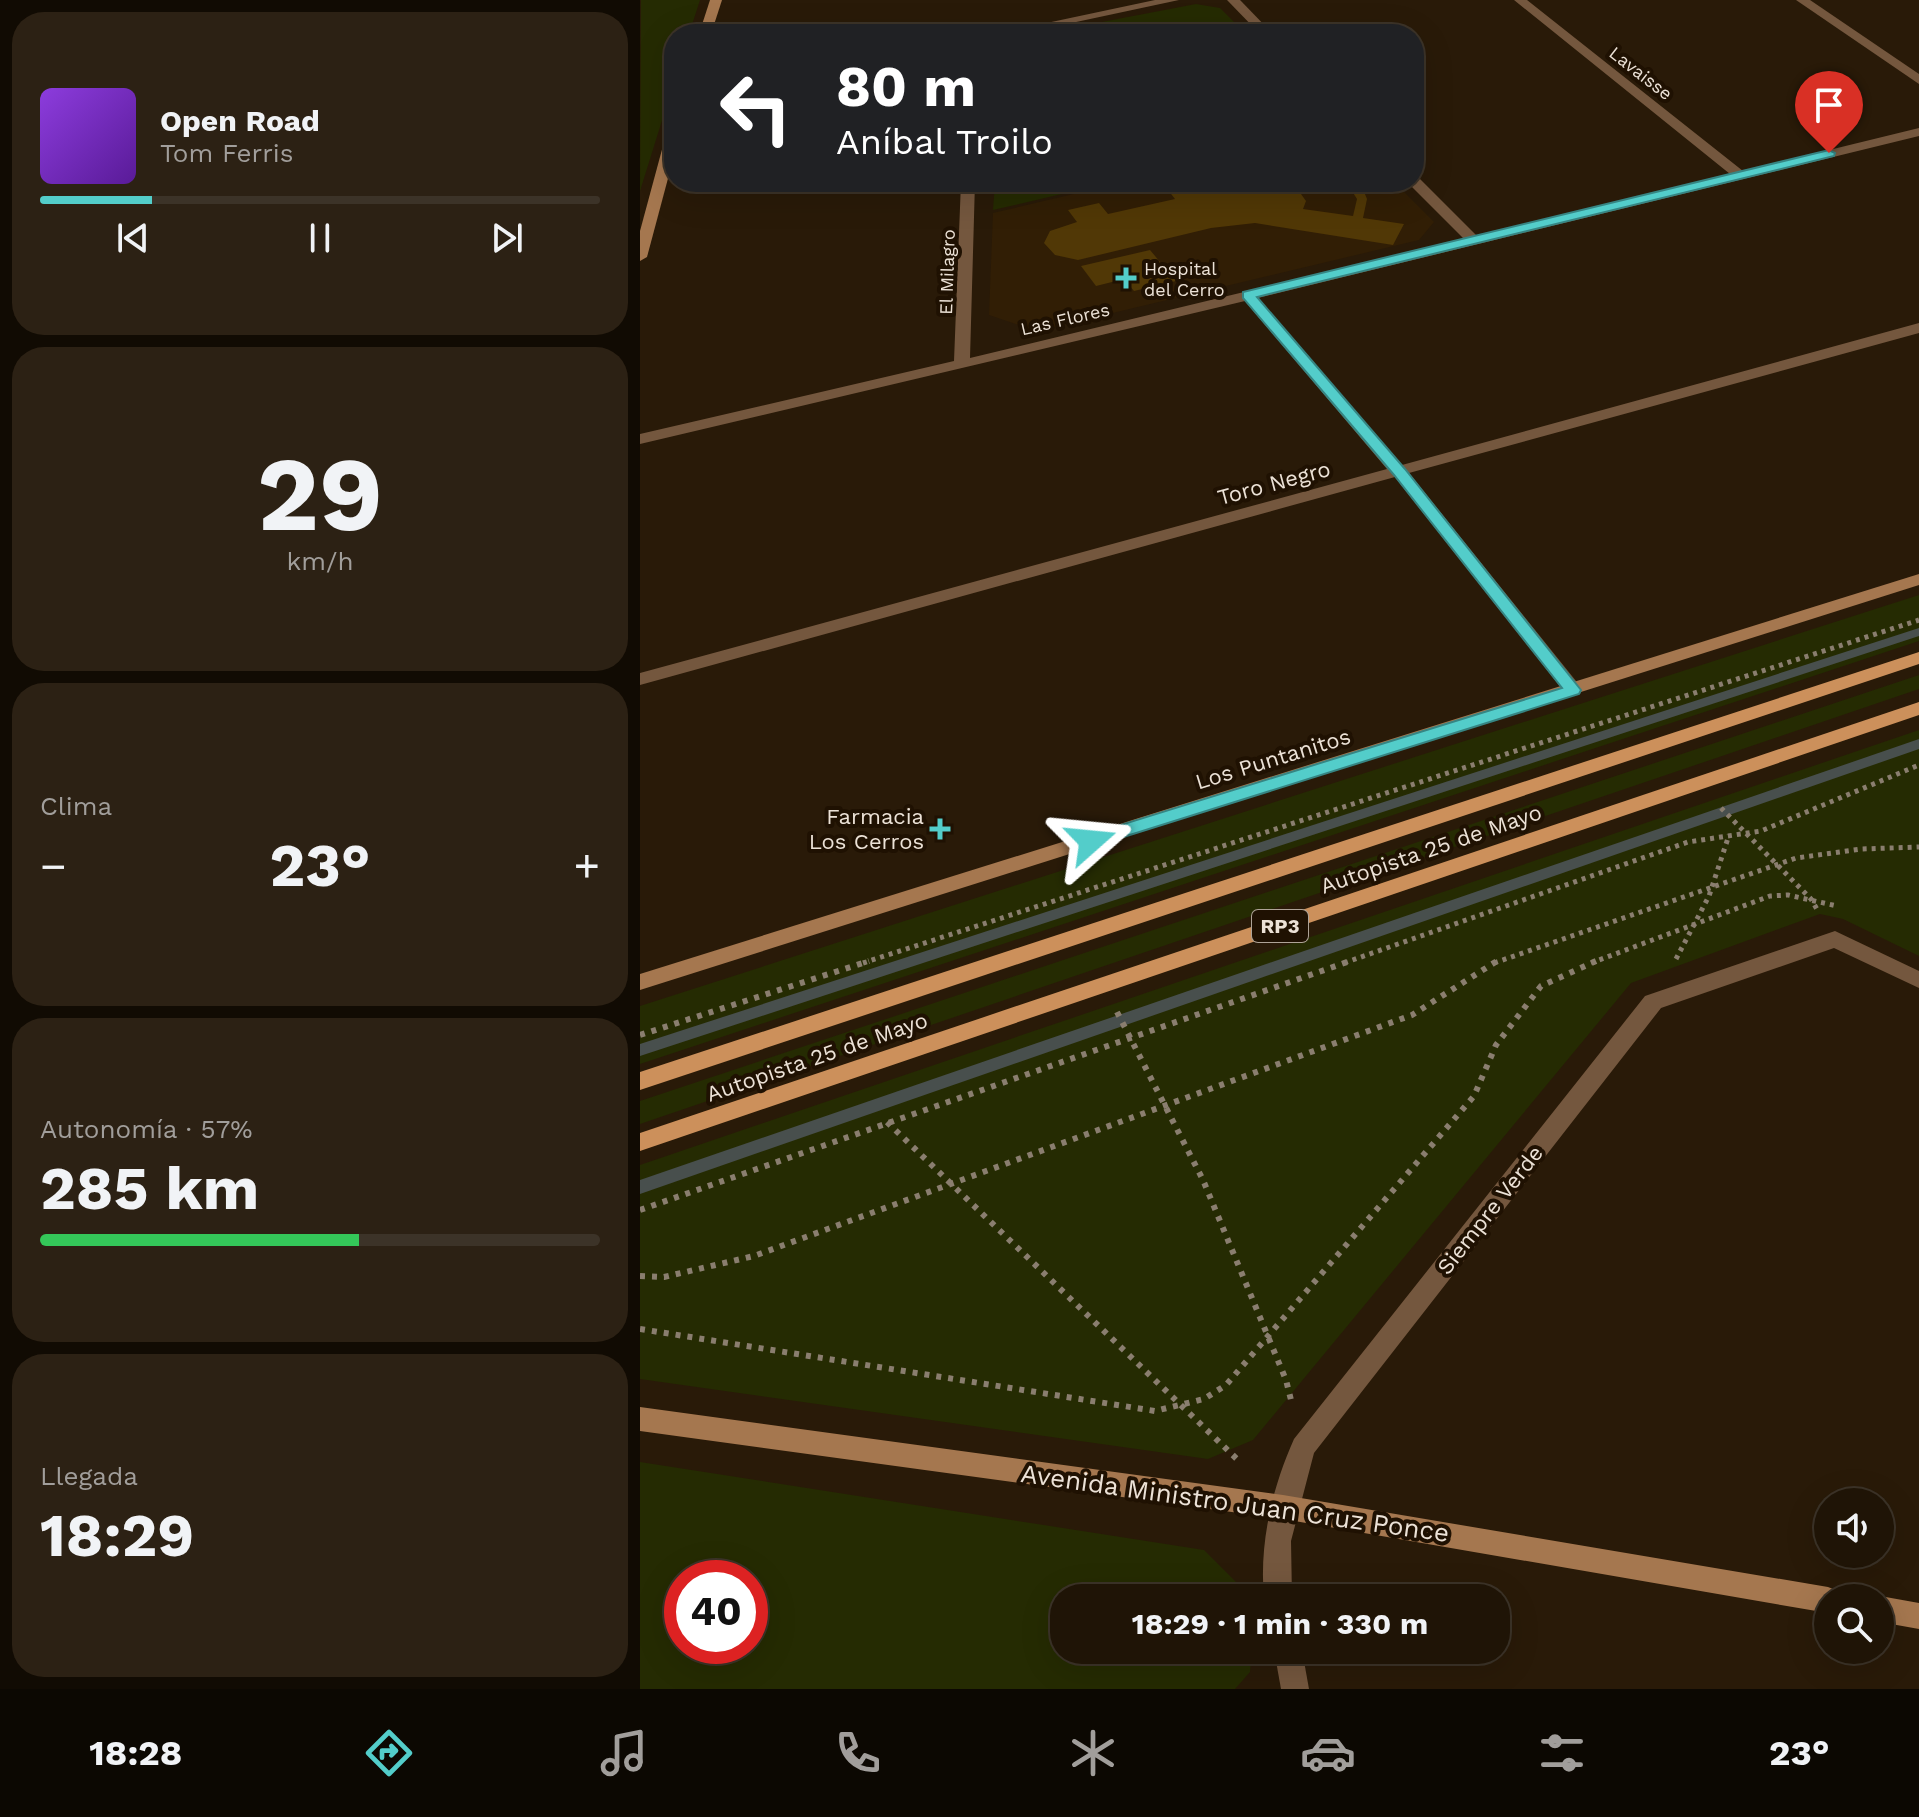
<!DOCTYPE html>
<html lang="es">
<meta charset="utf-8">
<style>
body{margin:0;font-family:"Work Sans",sans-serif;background:#2c2114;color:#f1f3f6;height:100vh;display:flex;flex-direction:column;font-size:30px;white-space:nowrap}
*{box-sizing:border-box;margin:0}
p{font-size:26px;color:#a19e9b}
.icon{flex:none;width:44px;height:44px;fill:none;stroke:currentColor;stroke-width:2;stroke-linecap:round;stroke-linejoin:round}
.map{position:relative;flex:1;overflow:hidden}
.sheet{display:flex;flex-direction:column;gap:12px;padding:12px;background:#110b03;width:640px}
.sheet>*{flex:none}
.guide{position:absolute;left:24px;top:24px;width:760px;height:168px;border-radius:32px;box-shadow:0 8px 32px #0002,0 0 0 2px #3c3328;background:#202124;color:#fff;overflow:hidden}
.controls{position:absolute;left:1174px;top:1488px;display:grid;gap:16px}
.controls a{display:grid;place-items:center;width:80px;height:80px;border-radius:50%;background:#1f1406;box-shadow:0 8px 32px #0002,0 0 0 2px #3c3328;font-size:40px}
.speed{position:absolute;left:24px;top:1560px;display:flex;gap:16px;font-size:40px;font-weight:700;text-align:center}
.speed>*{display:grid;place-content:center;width:104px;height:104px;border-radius:50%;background:#1f1406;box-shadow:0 8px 32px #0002,0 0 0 2px #3c3328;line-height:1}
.speed .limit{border:12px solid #d22;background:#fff;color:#111}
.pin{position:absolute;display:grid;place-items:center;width:68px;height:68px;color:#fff;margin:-82px -34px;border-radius:50% 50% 50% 0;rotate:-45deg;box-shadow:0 0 8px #0007}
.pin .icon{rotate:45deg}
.me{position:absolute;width:88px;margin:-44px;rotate:72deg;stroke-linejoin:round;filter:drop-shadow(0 0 6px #0008)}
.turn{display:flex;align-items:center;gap:28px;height:168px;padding:0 40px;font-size:36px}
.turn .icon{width:104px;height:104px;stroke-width:2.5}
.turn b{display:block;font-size:56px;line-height:68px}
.big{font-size:60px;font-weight:700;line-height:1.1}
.sheet .tile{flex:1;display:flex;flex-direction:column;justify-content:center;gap:12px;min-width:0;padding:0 28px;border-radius:32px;background:#2c2114}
.sheet .dial{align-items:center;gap:0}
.dial b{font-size:104px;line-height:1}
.song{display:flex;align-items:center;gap:24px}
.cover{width:96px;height:96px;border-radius:12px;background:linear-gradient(135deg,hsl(270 70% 55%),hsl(270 70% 35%))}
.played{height:8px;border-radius:4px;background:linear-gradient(90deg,#53cdca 20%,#3c3328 20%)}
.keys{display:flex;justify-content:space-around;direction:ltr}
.heat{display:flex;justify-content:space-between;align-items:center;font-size:44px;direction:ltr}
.charge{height:12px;border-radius:6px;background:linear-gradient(90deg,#34c759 57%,#3c3328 0)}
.trip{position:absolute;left:410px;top:1584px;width:460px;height:80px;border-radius:32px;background:#1f1406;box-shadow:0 8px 32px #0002,0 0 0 2px #3c3328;font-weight:700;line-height:80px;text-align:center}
.tabs{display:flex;height:128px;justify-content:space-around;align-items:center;background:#0c0802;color:#a19e9b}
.tabs .icon{width:56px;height:56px}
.tabs .current{color:#53cdca}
.tabs b{font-size:36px;color:#f1f3f6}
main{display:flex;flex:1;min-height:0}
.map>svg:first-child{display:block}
</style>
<main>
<section class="sheet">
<div class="tile">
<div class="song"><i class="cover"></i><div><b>Open Road</b><p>Tom Ferris</p></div></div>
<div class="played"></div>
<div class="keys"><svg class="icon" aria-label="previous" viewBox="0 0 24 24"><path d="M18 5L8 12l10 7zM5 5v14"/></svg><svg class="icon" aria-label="pause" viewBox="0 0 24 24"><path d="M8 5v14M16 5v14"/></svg><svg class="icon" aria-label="next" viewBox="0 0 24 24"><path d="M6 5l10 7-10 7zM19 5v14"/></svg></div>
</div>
<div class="tile dial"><b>29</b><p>km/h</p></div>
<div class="tile"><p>Clima</p>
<div class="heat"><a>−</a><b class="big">23°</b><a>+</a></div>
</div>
<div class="tile"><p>Autonomía · 57%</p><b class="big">285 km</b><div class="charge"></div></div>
<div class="tile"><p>Llegada</p><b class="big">18:29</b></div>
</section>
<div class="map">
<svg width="1279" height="1689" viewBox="0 0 1279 1689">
<rect width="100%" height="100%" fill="#291a08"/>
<path fill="#311e05" d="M485,182H754L794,222L779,240L397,331L349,315L353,213Z"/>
<g fill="#252b02" fill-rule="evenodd">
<path d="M1,0H60L49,34H34V82L0,191Z"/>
<path d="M556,4L580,8L606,34H399Z"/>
<path d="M355,182H473L353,210Z"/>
<path d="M1279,595V641L0,1064V1006Z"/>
<path d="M1279,675V689L0,1124V1101Z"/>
<path d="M1279,730V956L1203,919L1180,914L991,983L613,1440L568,1459L0,1379V1165Z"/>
<path d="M0,1462L564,1550L603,1589L605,1598H424V1650H612L610,1672L595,1689H0ZM42,1578H110V1646H42Z"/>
</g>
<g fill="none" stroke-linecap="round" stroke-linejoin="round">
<g fill="#484f4d" fill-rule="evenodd">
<path d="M1279,628V636L0,1056V1044Z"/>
<path d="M1279,739V749L0,1194V1180Z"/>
</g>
</g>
<g fill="#513806" fill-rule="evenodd">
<path d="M565,182H720L727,199L723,218L764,224L753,245L615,223L571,228L438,260L415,255L404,243L410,231L437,222L428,210L459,203L468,214L535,199L528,190ZM707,183L717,199L713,216L663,209L666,201L661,194Z"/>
<path d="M510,250L536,281L494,291L484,279L456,286L441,266Z"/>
</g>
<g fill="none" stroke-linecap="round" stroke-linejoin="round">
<g stroke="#8a7e6f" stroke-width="5" stroke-dasharray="4 5" stroke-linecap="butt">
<path d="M1081,808L1171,899L1178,911"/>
<path d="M1036,959L1069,896L1089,835"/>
<path d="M223,963L1279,620"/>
<path d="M704,963L1048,842L1121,831L1279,765"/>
<path d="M854,963L1156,858L1221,849L1279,847"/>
<path d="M951,963L1130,896L1148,895L1197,906"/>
</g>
<g stroke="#8a7e6f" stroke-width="6" stroke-dasharray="5 7" stroke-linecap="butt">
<path d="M477,1012L563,1180L646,1380L652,1404"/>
<path d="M0,1035L229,961"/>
<path d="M247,1122L601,1463"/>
<path d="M0,1210L710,961"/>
<path d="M0,1276L24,1277L114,1256L772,1015L857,961"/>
<path d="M0,1329L515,1411L564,1399L586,1385L834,1096L856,1045L901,986L956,961"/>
</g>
<g fill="#74573e" fill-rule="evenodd">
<path d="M515,0H539L380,34H355Z"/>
<path d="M587,0H600L633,34H620Z"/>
<path d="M874,0H887L1103,171L1279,128V136L618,298L762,465L1279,323V333L769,473L940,686L942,690L940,694H926L755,477L0,685V673L747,469L605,301L0,444V434L314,361L321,182H335L330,358L824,239L769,184L774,182V177L779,178L837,236L1090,174Z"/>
<path d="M1156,0H1170L1279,74V84Z"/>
<path d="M1195,931L1279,971V988L1194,948L1021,1008L674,1453L651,1541L652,1598H624C619,1544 632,1488 654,1439L1005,996Z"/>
<path d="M634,1650H662L669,1689H641Z"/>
</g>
<g fill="#a5774f" fill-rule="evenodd">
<path d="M70,0H82L71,34H59Z"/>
<path d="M34,127V156L7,257L0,261V231L27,131Z"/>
<path d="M1279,574V585L0,990V974Z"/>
<path d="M0,1407L643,1495L1188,1587L1198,1591L1201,1598H1188V1613L643,1519L0,1431Z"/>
<path d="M1240,1596L1279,1603V1629L1240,1622V1598H1234Z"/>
</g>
<g fill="#cc905b" fill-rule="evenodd">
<path d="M1279,652V664L0,1090V1072Z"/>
<path d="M1279,702V715L0,1151V1133Z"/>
</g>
</g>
<path fill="#53cdca" stroke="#368583" stroke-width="2" d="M1189,150L1195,153L1194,156L617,297L765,469L941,690L939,694L458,845H445L442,841L445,836L922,688L754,475L603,298V292Z"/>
<g fill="#53cdca" stroke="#1f1102" stroke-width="3">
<path d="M482 266h8v8h8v8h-8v8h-8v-8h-8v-8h8z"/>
<path d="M296 817h8v8h8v8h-8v8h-8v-8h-8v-8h8z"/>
</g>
<g text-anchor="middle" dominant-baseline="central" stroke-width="8" stroke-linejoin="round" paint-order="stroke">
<g font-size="18" fill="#ece2d7" stroke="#1f1102">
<text transform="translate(1001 73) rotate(38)">Lavaisse</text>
<text transform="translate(307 272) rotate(-88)">El Milagro</text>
<text transform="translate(425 319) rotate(-13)">Las Flores</text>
</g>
<g font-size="18" fill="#ece2d7" stroke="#1f1102" text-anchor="start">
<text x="504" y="268">Hospital<tspan x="504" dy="21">del Cerro</tspan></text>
</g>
<rect fill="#1f1102" stroke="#aea397" stroke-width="2" x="612" y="910" width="56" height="32" rx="6"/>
<g font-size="20" font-weight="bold" fill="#ece2d7">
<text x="640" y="926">RP3</text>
</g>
<g font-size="22" fill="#ece2d7" stroke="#1f1102">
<text transform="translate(634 483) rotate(-15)">Toro Negro</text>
<text transform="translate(633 759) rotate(-17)">Los Puntanitos</text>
<text transform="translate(791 849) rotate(-19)">Autopista 25 de Mayo</text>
<text transform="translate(177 1057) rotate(-19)">Autopista 25 de Mayo</text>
<text transform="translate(850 1210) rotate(-52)">Siempre Verde</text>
</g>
<g font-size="22" fill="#ece2d7" stroke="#1f1102" text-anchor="end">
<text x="284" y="816">Farmacia<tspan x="284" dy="25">Los Cerros</tspan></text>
</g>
<g font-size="26" fill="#ece2d7" stroke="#1f1102">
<text transform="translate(595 1503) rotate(8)">Avenida Ministro Juan Cruz Ponce</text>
</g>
</g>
</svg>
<div class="controls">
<a><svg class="icon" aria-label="sound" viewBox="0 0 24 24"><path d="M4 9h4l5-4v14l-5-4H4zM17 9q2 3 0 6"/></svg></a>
<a><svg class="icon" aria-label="search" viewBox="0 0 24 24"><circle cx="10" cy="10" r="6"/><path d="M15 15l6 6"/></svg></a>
</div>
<div class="speed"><div class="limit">40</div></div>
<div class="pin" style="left:1189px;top:153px;background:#d93025"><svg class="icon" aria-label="arrive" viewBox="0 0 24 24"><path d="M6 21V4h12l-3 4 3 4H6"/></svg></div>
<svg class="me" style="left:451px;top:841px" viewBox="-20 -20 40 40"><path d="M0-17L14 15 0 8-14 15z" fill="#53cdca" stroke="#fff" stroke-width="4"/></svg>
<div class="trip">18:29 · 1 min · 330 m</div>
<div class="guide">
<div class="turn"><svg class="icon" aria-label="left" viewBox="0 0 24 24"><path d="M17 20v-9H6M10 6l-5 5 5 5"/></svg><div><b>80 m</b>Aníbal Troilo</div></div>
</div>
</div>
</main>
<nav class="tabs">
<b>18:28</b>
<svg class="icon current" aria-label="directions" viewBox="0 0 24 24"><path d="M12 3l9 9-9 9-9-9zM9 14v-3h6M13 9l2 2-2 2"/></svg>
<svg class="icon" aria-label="music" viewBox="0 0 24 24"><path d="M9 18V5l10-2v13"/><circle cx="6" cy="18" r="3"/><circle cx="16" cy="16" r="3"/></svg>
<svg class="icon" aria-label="phone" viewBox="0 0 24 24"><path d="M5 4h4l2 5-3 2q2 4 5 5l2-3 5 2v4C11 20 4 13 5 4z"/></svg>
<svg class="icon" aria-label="climate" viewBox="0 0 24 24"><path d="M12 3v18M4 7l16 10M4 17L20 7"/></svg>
<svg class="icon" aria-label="car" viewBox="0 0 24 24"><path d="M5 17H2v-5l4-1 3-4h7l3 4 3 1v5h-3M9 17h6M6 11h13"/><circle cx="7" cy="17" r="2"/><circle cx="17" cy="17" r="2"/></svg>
<svg class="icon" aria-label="filters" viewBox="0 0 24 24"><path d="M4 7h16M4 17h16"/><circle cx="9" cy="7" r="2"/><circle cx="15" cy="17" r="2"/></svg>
<b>23°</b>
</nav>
